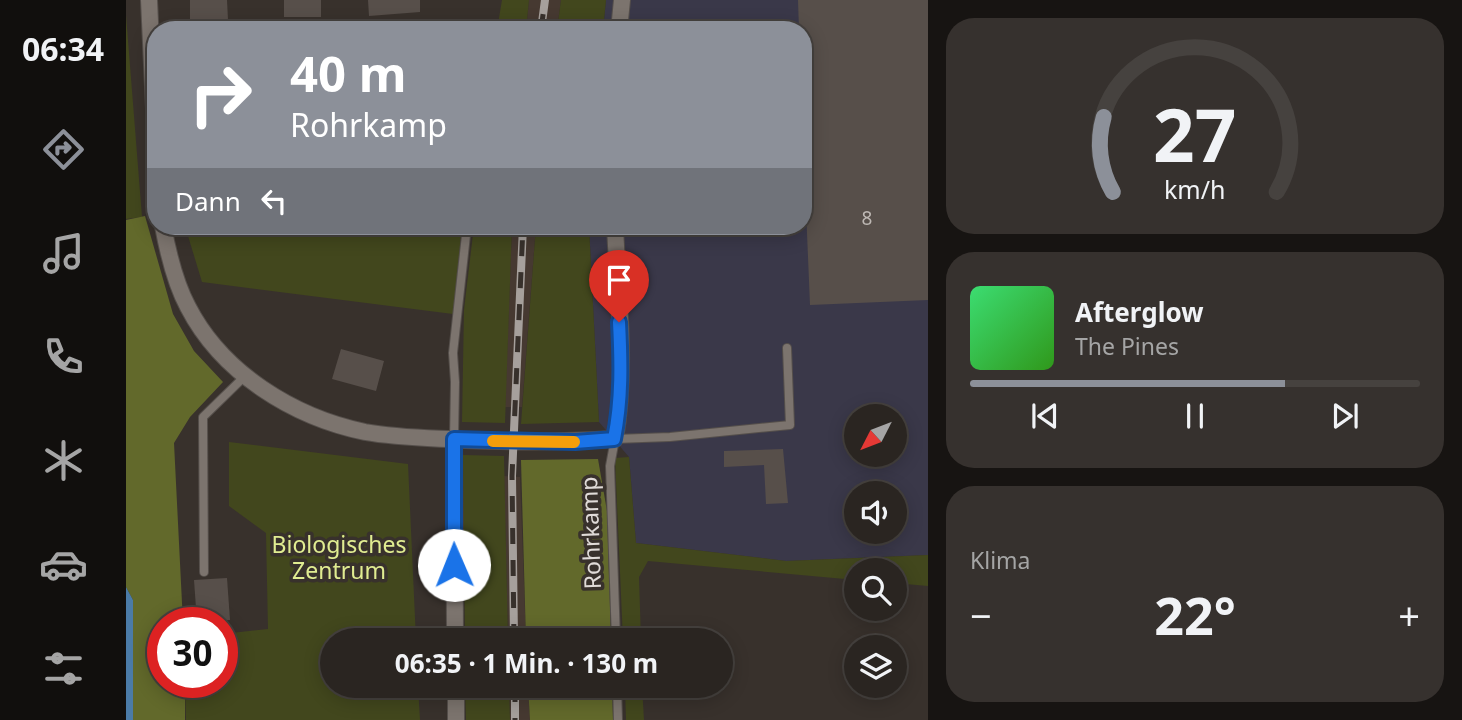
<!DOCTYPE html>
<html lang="de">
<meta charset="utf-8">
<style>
body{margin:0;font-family:"Noto Sans",sans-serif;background:#36312e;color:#f1f3f6;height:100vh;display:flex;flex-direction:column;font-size:26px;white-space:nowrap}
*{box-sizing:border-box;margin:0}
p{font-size:23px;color:#a5a5a5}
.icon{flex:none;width:38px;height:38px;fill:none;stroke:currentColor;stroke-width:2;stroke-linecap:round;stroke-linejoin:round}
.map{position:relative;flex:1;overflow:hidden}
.drawer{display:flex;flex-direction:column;gap:18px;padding:18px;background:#171412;width:534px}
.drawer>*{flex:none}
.banner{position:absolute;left:21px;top:21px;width:665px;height:214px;border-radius:28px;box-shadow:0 4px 18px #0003,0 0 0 2px #46423f;background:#8c9099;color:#fff;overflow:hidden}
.needle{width:46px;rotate:228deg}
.buttons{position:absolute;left:718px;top:404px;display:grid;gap:14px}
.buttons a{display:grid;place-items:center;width:63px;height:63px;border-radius:50%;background:#2a2521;box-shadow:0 4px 18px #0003,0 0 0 2px #46423f;font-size:35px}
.speed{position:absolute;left:21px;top:607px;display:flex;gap:14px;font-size:35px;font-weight:700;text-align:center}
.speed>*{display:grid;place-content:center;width:91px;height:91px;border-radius:50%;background:#2a2521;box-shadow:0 4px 18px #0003,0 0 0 2px #46423f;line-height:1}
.speed .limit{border:10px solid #d22;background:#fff;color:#111}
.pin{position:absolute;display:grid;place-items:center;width:60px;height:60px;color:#fff;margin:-72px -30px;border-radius:50% 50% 50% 0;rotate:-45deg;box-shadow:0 0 7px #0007}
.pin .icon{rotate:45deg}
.me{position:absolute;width:77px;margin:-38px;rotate:359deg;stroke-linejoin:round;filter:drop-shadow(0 0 5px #0008)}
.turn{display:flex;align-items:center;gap:24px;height:147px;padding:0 28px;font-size:32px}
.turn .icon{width:91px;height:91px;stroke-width:2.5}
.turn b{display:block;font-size:49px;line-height:60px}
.then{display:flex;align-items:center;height:66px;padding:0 28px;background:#0003;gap:14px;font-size:26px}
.big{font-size:52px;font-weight:700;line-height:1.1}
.drawer .widget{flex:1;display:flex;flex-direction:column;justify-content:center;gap:10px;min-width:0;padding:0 24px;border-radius:28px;background:#36312e}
.drawer .dial{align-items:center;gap:0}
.dial svg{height:182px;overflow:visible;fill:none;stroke:#46423f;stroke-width:7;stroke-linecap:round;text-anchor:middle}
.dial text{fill:#f1f3f6;stroke:none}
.song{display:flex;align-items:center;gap:21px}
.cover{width:84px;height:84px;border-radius:10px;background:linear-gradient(135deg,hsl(140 70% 55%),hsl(110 70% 35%))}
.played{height:7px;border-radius:4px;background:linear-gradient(90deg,#8c9099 70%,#46423f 70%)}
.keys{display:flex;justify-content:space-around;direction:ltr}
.heat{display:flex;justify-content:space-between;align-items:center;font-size:38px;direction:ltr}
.trip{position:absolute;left:194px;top:628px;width:413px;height:70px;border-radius:35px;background:#2a2521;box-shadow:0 4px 18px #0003,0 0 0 2px #46423f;font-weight:700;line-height:70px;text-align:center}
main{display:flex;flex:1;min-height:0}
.tab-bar{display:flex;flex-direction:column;width:126px;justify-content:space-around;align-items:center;background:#110f0d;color:#a5a5a5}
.tab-bar .icon{width:49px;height:49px}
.tab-bar .selected{color:#8c9099}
.tab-bar b{font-size:32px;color:#f1f3f6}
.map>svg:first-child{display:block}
</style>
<main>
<nav class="tab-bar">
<b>06:34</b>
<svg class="icon selected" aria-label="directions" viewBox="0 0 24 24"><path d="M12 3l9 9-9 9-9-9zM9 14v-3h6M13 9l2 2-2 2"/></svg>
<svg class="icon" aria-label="music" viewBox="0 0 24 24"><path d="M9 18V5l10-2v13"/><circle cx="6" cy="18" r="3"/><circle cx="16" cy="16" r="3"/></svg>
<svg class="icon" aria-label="phone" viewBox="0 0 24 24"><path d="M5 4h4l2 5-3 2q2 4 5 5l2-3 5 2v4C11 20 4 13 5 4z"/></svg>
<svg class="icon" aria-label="climate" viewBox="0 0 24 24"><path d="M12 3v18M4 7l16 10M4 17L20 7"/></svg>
<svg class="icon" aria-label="car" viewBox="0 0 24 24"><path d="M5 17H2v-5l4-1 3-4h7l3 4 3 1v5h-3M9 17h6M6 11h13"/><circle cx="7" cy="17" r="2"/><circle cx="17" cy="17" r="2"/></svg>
<svg class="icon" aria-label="filters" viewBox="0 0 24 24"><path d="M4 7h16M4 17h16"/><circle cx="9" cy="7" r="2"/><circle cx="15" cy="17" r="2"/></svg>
</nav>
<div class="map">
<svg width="803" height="720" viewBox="0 0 803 720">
<rect width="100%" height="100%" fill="#38312c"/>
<path fill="#3a3849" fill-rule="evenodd" d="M480,0H802V555L660,561L510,543L503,457L473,422L463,226H677V30H477ZM730,416H768V455H730ZM730,494H768V532H730Z"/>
<g fill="#463931">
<path d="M403,0H435L431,30H400Z"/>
<path d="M386,226H410L396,407H379Z"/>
<path d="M378,476L394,477L400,640H382Z"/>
<path d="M383,686H402L404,720H384Z"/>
</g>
<g fill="#42471d">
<path d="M376,0H403L400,30H371Z"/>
<path d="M435,0H480L477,30H431Z"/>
<path d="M0,15L16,217L0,219Z"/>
<path d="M355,21L354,30H174Z"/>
<path d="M59,226H336L327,314L76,282Z"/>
<path d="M348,226H386L379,423L336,422L338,310Z"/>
<path d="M410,226H463L473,422L395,424Z"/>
<path d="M103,442L282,464L290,640H206V686H292L294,720H60L59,683L96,682V634L142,629L140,533L103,506Z"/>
<path d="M337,455L378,456L382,640H339Z"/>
<path d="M503,457L510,543L660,561L802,555V586L768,583V570H730V580L522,561L513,577L515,640H497L489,458Z"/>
<path d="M339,686H383L384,720H340Z"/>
<path d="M499,686H516L518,720H500Z"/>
</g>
<g fill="#62692b">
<path d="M19,216L47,314L68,351L97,382L64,417L48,443L57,623H37V682L59,683V720H7V600L0,587V220Z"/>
<path d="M472,459L481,511L485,640H400L395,460Z"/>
<path d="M402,686H486L487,720H404Z"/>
</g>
<path fill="#4b7ba7" d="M0,587L7,600V720H0Z"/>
<g fill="#574f4a">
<path d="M64,0H101L102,20H64Z"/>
<rect x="158" y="0" width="37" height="17"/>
<path d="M242,0H294V12L243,16Z"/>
<path d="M672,0H803V300L684,305L677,137V30H673Z"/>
<path d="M215,349L258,361L250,391L206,379Z"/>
<path d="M657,449L662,503L640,504L638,465L598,467V451Z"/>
<path d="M101,578L104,620L71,622L68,580Z"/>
</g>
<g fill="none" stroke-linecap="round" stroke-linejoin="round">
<g stroke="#554f4b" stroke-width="10">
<g id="service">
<path d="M328,439L329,382L327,353L341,226"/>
<path d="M78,572L77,417L118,377"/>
<path d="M490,640L484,466L489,439L544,437L664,425L661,348"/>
<path d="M491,686L492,720"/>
</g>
</g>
<g stroke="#554f4b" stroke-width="18">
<g id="minor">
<path d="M23,0L30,152"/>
<path d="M493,30L496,0"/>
<path d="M37,226C42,253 49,283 62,307C96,373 167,417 239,432C272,438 306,438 339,440C389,442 439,442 489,439C501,369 492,296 489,226"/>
<path d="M328,439L329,640"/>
<path d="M330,686V720"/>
</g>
</g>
<use href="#service" stroke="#7c746e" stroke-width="8"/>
<use href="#minor" stroke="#7c746e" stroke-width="16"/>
<g stroke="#a6a09c" stroke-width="8">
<g id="rail">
<path d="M415,30L419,0"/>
<path d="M388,640L386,476L397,226"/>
<path d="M389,686V720"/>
</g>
</g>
<use href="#rail" stroke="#38312c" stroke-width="5" stroke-dasharray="16" stroke-linecap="butt"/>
</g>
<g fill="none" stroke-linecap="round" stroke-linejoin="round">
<g stroke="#114b97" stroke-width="18">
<path id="route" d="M328,565V439L449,442L488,439C496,399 495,361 493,322"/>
</g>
<use href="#route" stroke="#1a73e8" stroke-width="12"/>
<path stroke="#f59e0b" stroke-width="12" d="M367,441L448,442"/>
</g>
<g text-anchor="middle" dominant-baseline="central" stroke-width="7" stroke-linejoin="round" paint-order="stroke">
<g font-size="19" fill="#beb8b4">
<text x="741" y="218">8</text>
</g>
<g font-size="23" fill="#e0dbd8" stroke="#38312c">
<text transform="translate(464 533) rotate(-92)">Rohrkamp</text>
</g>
<g font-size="23" fill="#e0ec91" stroke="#38312c">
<text x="213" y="544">Biologisches<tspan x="213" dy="26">Zentrum</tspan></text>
</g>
</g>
</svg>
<div class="buttons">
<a><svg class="needle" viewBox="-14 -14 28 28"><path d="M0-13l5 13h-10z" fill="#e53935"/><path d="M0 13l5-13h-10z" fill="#a5a5a5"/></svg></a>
<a><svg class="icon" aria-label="sound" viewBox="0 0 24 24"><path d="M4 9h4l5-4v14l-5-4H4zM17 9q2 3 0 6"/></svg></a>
<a><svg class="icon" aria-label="search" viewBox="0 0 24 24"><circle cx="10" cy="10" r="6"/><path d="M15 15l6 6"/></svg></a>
<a><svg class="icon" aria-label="layers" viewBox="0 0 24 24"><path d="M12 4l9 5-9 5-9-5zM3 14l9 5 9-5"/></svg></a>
</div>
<div class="speed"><div class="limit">30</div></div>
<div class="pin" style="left:493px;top:322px;background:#d93025"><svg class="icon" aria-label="arrive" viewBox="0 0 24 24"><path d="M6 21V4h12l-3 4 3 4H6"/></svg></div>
<svg class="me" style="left:328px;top:565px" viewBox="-20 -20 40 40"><circle r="19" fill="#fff"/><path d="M0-13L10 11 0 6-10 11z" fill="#1a73e8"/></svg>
<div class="trip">06:35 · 1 Min. · 130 m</div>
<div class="banner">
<div class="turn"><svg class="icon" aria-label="right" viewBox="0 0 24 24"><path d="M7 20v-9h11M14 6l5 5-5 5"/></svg><div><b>40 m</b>Rohrkamp</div></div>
<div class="then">Dann<svg class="icon" aria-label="left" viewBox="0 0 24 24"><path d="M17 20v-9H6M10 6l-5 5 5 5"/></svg></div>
</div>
</div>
<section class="drawer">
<div class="widget dial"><svg viewBox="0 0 100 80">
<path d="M14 69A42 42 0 1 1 86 69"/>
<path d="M14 69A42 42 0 0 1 10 36" stroke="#8c9099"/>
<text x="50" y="56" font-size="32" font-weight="700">27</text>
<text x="50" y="72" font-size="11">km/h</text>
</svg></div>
<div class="widget">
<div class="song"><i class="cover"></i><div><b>Afterglow</b><p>The Pines</p></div></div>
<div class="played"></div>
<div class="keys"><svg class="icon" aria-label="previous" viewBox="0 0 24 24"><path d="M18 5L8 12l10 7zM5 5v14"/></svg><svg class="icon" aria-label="pause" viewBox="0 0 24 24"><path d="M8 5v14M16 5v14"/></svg><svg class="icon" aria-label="next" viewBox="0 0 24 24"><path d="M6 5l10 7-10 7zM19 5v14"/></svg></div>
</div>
<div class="widget"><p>Klima</p>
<div class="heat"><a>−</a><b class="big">22°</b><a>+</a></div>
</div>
</section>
</main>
